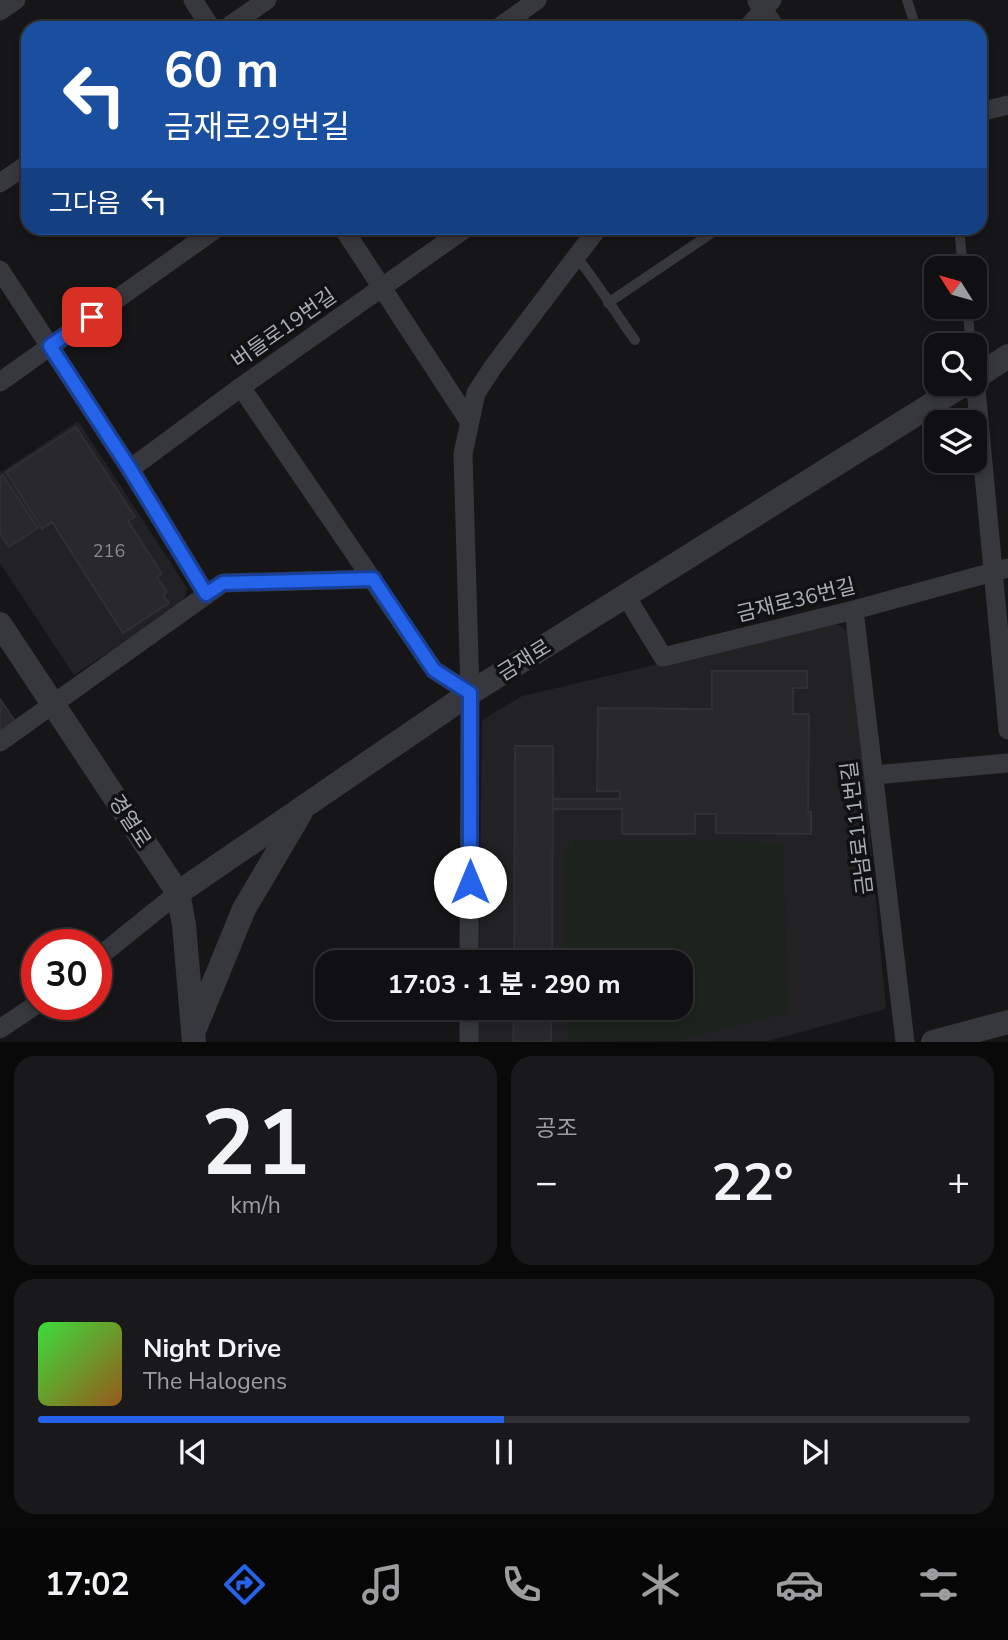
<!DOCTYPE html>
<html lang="ko">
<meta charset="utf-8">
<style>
body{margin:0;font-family:"Nunito Sans","Noto Sans KR",sans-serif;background:#19191b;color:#f1f3f6;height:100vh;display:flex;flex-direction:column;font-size:26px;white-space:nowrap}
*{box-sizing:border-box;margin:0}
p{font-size:23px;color:#9c9d9f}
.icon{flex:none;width:38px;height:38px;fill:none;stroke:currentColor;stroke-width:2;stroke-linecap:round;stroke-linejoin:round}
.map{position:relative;height:1042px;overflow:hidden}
.sheet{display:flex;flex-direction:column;gap:14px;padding:14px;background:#09090a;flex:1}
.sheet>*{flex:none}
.guide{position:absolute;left:21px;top:21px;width:966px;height:214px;border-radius:21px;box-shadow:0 4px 10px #0003,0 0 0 2px #303032;background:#1a4fa0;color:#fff;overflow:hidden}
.needle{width:46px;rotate:307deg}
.tools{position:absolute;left:924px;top:256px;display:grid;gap:14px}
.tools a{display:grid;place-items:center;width:63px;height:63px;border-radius:14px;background:#101012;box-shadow:0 4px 10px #0003,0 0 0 2px #303032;font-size:35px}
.speed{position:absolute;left:21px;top:929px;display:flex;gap:14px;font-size:35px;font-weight:700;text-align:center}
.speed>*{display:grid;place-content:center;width:91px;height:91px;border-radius:50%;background:#101012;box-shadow:0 4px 10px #0003,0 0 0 2px #303032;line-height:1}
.speed .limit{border:10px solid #d22;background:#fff;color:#111}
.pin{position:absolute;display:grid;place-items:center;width:60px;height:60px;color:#fff;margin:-30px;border-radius:14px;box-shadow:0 4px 10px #0006}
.me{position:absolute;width:77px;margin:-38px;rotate:0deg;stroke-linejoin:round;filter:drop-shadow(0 0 5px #0008)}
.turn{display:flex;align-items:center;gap:24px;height:147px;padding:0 28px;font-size:32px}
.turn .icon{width:91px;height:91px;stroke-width:2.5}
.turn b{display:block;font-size:49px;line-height:60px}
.then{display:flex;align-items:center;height:66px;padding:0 28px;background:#0003;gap:14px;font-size:26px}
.big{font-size:52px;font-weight:700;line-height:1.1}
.sheet .card{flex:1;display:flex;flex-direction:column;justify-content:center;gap:10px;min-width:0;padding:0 24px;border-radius:21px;background:#19191b}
.sheet .dial{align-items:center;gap:0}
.dial b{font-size:91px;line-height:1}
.song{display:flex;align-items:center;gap:21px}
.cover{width:84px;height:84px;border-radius:10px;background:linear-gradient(135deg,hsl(120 70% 55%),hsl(30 70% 35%))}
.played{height:7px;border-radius:4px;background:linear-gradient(90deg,#2563eb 50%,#303032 50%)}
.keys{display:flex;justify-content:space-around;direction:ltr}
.heat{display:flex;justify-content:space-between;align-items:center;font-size:38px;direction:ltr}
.sheet .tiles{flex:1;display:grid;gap:14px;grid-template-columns:1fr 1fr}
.card:last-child{grid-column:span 2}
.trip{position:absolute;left:315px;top:950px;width:378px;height:70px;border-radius:21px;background:#101012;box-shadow:0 4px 10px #0003,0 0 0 2px #303032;font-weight:700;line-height:70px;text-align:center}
.menu{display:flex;height:112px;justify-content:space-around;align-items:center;background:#060607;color:#9c9d9f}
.menu .icon{width:49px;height:49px}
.menu .current{color:#2563eb}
.menu b{font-size:32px;color:#f1f3f6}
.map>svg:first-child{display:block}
</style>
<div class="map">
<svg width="1008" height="1042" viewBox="0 0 1008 1042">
<rect width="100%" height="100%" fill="#161618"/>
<g fill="#222225">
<path d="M78,421L187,588L183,603L74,675L0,563V473Z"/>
<path d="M835,623L851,633L886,1009L768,1041L478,1042V1008H681V962H479L482,720L522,696Z"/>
</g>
<path fill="#1c231d" d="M573,840L783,842L788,1013L675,1041H569L568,1008H681V962H566L564,850Z"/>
<g fill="#29292c" stroke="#303034" stroke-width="2">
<path d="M76,427L135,517L128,521L162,574L157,577L167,592L163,595L169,603L123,633L52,522L42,529L6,472Z"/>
<path d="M3,475L38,528L9,547L0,534V477Z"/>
<path d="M712,671H807V688H793V714H809L808,812H811V834L716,833V814H695V834H622V809H552V799H620V791H597L598,708L712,709Z"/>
<path d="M0,699L17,724L0,735Z"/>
<path d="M515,746H553L552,962H514Z"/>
<path d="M514,1008H551V1042H513Z"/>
</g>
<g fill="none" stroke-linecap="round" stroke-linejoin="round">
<g stroke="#37383d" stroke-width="10">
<path d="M907,0L916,28"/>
<path d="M959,228L963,268"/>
<path d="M577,258C599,284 615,313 635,340"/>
<path d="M608,303L719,228"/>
<path d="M967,306L971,345"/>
</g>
<g stroke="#37383d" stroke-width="19">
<path d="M193,0L211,28"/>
<path d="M757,1L776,28"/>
<path d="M0,11L16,0"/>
<path d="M226,28L267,0"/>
<path d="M498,28L537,0"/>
<path d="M747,28L772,0"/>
<path d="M980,112L1008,105"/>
<path d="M0,183L28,164"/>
<path d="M343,228L469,421"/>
<path d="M0,270L130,469L206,594"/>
<path d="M975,378L1008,730"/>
<path d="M0,382L217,228"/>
<path d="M241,387L434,670L470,693"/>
<path d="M130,469L241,387L466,228"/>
<path d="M626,596L663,657L854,610L1008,568"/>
<path d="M854,610L905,1042"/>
<path d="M0,742L223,583L373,579"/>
<path d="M874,775L1008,763"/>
<path d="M96,959L178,893"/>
<path d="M469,962L470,693L463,454L476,393L493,367L598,228"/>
<path d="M0,1029L37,1004"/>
<path d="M469,1042V1008"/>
</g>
<g stroke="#37383d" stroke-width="24">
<path d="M975,378L1008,356"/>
<path d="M0,624L178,893L184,925L194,1042"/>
<path d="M178,893L470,693L966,383"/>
<path d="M196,1026L244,909L300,814"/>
<path d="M933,1042L1008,1022"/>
</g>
</g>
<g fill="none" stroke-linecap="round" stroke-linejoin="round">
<g stroke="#184099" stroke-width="18">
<path id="route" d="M92,317L50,346L130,469L206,594L223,583L373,579L434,670L470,693V882"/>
</g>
<use href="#route" stroke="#2563eb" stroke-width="12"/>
</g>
<g text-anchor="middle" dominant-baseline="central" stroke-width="7" stroke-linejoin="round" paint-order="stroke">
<g font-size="18" fill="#888b94">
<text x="109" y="551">216</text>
</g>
<g font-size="21" fill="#a8adb8" stroke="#111113">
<text transform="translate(284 328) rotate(-35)">버들로19번길</text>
<text transform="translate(796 600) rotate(-14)">금재로36번길</text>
<text transform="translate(524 660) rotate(-32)">금재로</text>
<text transform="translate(130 821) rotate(57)">경열로</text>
<text transform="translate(857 828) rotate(-97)">금남로111번길</text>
</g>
</g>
</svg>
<div class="tools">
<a><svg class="needle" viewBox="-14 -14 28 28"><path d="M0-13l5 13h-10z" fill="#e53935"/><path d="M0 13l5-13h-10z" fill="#9c9d9f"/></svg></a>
<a><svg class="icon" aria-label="search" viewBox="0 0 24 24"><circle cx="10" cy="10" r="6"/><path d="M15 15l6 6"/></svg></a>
<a><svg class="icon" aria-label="layers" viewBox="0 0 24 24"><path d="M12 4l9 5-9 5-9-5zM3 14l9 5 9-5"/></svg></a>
</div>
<div class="speed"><div class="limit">30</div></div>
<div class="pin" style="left:92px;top:317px;background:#d93025"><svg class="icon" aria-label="arrive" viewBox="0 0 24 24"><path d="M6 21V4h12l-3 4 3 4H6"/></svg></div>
<svg class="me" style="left:470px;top:882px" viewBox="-20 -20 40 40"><circle r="19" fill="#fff"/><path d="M0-13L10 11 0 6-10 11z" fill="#2563eb"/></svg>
<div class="trip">17:03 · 1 분 · 290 m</div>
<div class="guide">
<div class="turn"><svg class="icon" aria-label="left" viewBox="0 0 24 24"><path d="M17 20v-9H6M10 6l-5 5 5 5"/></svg><div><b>60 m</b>금재로29번길</div></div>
<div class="then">그다음<svg class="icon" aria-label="left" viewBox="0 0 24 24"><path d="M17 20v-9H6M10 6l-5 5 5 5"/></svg></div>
</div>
</div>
<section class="sheet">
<div class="tiles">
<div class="card dial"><b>21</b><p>km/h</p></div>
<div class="card"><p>공조</p>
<div class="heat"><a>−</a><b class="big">22°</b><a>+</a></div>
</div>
<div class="card">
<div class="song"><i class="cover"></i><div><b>Night Drive</b><p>The Halogens</p></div></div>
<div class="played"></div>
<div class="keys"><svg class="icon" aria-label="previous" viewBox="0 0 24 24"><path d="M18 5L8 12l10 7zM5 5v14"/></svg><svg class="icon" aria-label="pause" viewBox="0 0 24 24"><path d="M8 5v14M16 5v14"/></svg><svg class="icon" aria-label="next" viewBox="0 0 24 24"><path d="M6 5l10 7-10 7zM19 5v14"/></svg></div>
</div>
</div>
</section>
<nav class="menu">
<b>17:02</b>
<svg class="icon current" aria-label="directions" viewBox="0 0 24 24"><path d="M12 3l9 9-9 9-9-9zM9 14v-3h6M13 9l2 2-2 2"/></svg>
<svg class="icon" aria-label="music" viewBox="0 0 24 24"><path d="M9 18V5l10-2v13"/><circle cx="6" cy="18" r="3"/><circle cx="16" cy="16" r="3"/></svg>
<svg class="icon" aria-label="phone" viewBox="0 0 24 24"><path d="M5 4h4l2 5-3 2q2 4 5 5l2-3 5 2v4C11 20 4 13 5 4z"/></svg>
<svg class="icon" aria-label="climate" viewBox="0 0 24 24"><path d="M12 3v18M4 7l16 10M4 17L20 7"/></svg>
<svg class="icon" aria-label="car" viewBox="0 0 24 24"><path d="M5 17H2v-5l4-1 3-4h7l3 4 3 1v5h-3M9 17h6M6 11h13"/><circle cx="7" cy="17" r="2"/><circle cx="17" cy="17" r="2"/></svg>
<svg class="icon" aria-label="filters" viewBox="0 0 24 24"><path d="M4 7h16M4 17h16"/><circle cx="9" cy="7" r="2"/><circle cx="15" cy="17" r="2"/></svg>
</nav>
